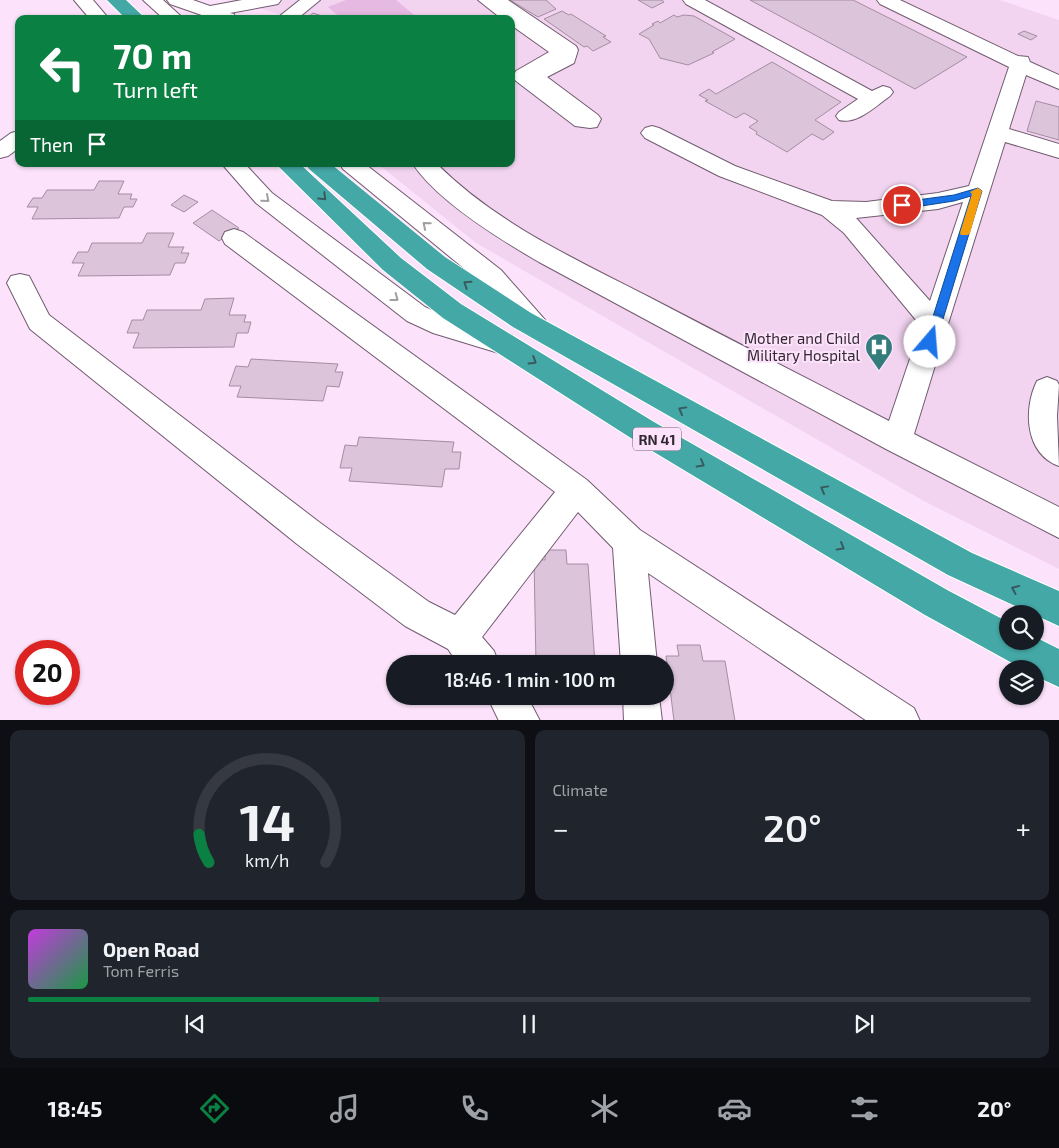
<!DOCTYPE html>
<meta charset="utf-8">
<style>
body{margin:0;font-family:"Exo 2",sans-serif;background:#20242c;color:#f1f3f6;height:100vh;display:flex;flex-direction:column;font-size:19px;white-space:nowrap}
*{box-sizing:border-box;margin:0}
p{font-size:16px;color:#9ea1a6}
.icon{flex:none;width:28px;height:28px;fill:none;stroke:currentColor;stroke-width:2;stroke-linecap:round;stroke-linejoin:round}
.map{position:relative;height:720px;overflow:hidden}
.details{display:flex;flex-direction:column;gap:10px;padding:10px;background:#0d0f14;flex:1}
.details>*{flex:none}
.hud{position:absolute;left:15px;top:15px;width:500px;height:152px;border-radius:10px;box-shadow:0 1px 4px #0004;background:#0b8043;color:#fff;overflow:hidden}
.tools{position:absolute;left:999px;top:605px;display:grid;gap:10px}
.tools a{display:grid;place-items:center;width:45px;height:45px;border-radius:50%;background:#171b24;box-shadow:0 1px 4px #0004;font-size:25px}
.speed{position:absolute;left:15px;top:640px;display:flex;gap:10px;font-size:25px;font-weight:700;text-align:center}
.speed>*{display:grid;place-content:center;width:65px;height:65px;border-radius:50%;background:#171b24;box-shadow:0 1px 4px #0004;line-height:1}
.speed .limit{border:8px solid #d22;background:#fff;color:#111}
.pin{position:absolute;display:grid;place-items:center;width:42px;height:42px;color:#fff;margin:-21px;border:2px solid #fff;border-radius:50%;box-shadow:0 1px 5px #0007}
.me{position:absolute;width:55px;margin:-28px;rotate:18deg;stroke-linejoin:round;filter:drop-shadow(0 0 4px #0008)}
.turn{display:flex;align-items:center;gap:18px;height:105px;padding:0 15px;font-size:22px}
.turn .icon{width:65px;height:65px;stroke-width:2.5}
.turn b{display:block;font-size:35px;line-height:42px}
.then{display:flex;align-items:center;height:48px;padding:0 15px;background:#0003;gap:10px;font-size:19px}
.big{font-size:38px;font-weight:600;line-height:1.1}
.details .card{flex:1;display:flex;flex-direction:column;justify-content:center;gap:8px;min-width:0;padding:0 18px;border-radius:10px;background:#20242c}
.details .dial{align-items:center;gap:0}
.dial svg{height:130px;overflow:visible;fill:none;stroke:#363941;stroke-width:7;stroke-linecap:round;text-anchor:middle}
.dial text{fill:#f1f3f6;stroke:none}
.song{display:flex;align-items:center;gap:15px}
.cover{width:60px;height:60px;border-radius:8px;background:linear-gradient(135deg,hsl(290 70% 55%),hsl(140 70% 35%))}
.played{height:5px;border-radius:2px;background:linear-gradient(90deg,#0b8043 35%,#363941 35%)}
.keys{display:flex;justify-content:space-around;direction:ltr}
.heat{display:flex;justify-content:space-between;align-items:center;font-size:28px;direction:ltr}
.details .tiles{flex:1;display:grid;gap:10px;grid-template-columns:1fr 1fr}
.card:last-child{grid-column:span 2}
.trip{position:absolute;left:386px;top:655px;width:288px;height:50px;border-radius:25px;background:#171b24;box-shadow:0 1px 4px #0004;font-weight:600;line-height:50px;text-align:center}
.menu{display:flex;height:80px;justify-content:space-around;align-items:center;background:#090b0e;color:#9ea1a6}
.menu .icon{width:35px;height:35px}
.menu .active{color:#0b8043}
.menu b{font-size:22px;color:#f1f3f6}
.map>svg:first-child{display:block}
</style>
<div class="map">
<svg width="1059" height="721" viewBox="0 0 1059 721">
<rect width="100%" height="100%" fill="#fce3fb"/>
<path fill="#f2d4f0" d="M230,0H1000L1059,20V569L922,500L476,243L378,164H511V19H296Z"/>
<path fill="#e5b9e2" d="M346,0H396L419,19H342L328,7Z"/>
<g fill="#dcc4db" stroke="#a48da2">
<path d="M510,0H546L556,9L538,17Z"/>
<path d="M638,0H662L664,2L652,8Z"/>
<path d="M750,0H853L967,57L915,89Z"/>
<path d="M562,11L569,15L571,14L606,36L603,37L611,42L593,51L587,46L584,47L544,19Z"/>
<path d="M313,13L331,19H306Z"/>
<path d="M674,15L677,17L684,15L694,16L735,39L712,52L714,53L688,65L660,58L649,39L639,34L654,25L652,24L658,21L660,23Z"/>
<path d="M1024,31L1037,36L1031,40L1018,34Z"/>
<path d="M772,62L841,102L815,120L834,132L823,140L812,134L787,152L756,134L757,132L749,127L758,121L744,113L736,118L705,101L708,100L699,95L709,89L716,94Z"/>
<path d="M1036,101L1059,107V140L1027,131Z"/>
<path d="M99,181H124L118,194H132L130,199H137L133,207H124L119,218L32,219L38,207H27L33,198H42L47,190H94Z"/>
<path d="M184,195L198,202L184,212L171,205Z"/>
<path d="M212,210L239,228L219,241L193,223Z"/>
<path d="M147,233H174L168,247H184L181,253H189L185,263H175L170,275L78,276L84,263H72L78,252H88L92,243H142Z"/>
<path d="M234,298L229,315H246L244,322H251L248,333H237L234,347L133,348L139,333H127L132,320H143L147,310H201L205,299Z"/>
<path d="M251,359L338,364L335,372H343L339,387L327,386L323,401L237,397L241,386H229L236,366L248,367Z"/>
<path d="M359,437L454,442L452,452H461L459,469H445L442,487L349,481L352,468H340L345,445L357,446Z"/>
<path d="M545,550H566L567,564H588L595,664H536L534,559L545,560Z"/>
<path d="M677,645H700L703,661H725L735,721H674L666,656H679Z"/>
</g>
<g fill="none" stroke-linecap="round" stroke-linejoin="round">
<g stroke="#715b6f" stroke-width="2">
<g id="minor">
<path d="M74,0H93L109,19H90Z"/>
<path d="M143,0H163L184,19H164Z"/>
<path d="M167,0H193L210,6L242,0H281L278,4L230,13L234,14L236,19H213L170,4Z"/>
<path d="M300,0H320L297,19H276Z"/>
<path d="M478,0H508L576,46L578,50L574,63L547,77L598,115L601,119L597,127L590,128L575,126L516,81L513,77L516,71L549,52L511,25V19H502Z"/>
<path d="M683,0H705L872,91L883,86L890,88L893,92L890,96C876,106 857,125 839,120L836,116L839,112L858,99L686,4Z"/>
<path d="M877,0H900L1018,56L1028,57L1030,62L1059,75V89L1026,75L1009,129L1059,144V158L1005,142L948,324L949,326L945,333L914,434L1059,507V538L886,449L539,262C501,240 437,201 413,164H437C496,223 573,258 647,296C727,338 808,379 889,421L921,326L844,233L822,215L719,176L645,138L641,133L645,128L652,126L659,128L735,166L832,201L866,202L938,193L969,186L1009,67L880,4ZM963,202L930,301L856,218L938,209Z"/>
<path d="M19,131V148L8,156L0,158V141L11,133Z"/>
<path d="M222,164H245L272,193L425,307L449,318L512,335L516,343L512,351L502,354L433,333L407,321L256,203Z"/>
<path d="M340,164H365L501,270L546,321L550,328L546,335L537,338L528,335L483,284L343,169Z"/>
<path d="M234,229L243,232L587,480L640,530L914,708L920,721H867L648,573L657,664H621L613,548L578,512L482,637L494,651L499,664H458L448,649L405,626L297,544L30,329L7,283L11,276L20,274L29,276L49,315L319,522L429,602L455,615L555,492L225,244L222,238L225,232Z"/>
<path d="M1047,377L1057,381L1059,385L1057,416L1059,466C1025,454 1023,409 1037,381Z"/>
<path d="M487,696H527L540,721H499Z"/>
<path d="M623,696H659L662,721H624Z"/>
</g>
</g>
<g stroke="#fff" stroke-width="2">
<g id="highway">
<path d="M107,0H126L146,19H126Z"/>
<path d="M276,164H300L401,258L461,304L654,422L949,591L1008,622V641H1035V637L1059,649V687L1035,676V669H1023L925,615L634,440L443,318L383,270Z"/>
<path d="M306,164H331L445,257L531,313L972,553L1059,591V626L948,575L513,327L427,269L309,169Z"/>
</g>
</g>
<use href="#minor" fill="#fff" fill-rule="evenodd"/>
<use href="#highway" fill="#44a8a6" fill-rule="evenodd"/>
</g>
<defs><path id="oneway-chevron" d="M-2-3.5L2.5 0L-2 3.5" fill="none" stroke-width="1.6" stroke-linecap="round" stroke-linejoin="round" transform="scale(1.25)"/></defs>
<g stroke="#395b60">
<use href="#oneway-chevron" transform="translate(323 197) rotate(44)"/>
<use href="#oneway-chevron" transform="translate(467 284) rotate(-146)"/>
<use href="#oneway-chevron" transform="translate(533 361) rotate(32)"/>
<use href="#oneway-chevron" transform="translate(682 410) rotate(-151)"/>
<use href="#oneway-chevron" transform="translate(701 464) rotate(30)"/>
<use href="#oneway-chevron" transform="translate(824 489) rotate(-151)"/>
<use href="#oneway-chevron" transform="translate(841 547) rotate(30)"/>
<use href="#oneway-chevron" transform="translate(1015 589) rotate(-156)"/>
</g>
<g stroke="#a39ea2">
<use href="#oneway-chevron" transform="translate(266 199) rotate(41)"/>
<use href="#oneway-chevron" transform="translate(426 225) rotate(-140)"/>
<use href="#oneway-chevron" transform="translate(395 298) rotate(37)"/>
</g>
<path fill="#1a73e8" stroke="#114b97" d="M978,188L982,191L936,342L930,347L925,342L971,196L954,201L902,209L897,205L902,202L954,195Z"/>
<path fill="#f59e0b" d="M978,188L982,191L970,233L968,235H961L960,233L972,194L970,192Z"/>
<defs>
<g id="hospital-pin" transform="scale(1.4375)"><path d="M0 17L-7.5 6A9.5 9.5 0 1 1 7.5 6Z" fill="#347d7c" stroke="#fce3fb"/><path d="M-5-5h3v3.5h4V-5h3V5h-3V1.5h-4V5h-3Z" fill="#fff"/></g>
</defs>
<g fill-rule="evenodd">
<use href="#hospital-pin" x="879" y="347"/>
</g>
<g text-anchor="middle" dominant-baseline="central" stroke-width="4" stroke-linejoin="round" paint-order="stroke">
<rect fill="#fce3fb" stroke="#6f606e" stroke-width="1" x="633" y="427.5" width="48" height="23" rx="4"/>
<g font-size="14" font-weight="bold" fill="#322831">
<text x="657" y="439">RN 41</text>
</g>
<g font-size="15" fill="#322831" stroke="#fce3fb" text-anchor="end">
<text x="860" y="338">Mother and Child<tspan x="860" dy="17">Military Hospital</tspan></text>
</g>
</g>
</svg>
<div class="tools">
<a><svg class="icon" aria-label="search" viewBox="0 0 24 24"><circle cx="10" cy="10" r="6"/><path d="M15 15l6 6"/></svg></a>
<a><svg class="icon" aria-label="layers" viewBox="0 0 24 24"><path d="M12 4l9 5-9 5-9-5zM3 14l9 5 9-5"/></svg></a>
</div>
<div class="speed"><div class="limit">20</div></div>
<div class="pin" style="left:902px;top:205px;background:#d93025"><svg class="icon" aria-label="arrive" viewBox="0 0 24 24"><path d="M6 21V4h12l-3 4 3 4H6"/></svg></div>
<svg class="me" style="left:930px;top:342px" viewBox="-20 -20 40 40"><circle r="19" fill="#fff"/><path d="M0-13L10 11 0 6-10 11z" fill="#1a73e8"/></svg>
<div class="trip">18:46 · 1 min · 100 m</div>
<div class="hud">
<div class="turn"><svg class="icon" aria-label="left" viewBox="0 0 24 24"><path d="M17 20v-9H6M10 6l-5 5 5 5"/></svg><div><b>70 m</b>Turn left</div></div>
<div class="then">Then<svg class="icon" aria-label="arrive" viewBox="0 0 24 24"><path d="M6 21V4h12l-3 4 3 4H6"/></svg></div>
</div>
</div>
<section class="details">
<div class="tiles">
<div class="card dial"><svg viewBox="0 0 100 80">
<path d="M14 69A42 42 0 1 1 86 69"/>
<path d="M14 69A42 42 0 0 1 8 52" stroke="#0b8043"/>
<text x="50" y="56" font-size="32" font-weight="700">14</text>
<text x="50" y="72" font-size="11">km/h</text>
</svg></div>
<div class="card"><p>Climate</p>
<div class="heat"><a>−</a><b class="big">20°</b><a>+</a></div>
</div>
<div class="card">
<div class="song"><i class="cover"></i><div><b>Open Road</b><p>Tom Ferris</p></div></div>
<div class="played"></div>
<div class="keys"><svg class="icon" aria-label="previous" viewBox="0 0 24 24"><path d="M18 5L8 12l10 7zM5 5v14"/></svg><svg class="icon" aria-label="pause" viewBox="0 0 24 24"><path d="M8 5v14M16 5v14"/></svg><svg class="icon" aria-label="next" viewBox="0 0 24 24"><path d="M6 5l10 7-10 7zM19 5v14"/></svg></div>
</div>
</div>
</section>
<nav class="menu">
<b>18:45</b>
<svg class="icon active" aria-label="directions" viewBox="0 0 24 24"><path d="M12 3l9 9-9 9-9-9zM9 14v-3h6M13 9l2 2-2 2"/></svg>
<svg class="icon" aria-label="music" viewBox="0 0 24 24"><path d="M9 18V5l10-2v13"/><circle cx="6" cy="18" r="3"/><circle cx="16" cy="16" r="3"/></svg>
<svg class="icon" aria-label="phone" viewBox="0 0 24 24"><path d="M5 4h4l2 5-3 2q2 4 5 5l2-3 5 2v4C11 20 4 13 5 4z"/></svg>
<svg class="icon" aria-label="climate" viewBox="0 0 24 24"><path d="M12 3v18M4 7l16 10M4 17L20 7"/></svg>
<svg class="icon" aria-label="car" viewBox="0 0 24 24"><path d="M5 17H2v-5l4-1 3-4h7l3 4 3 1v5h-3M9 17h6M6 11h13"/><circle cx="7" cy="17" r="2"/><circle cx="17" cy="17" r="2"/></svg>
<svg class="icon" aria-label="filters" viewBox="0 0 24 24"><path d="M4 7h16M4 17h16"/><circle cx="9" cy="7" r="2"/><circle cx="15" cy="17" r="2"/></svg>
<b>20°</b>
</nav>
